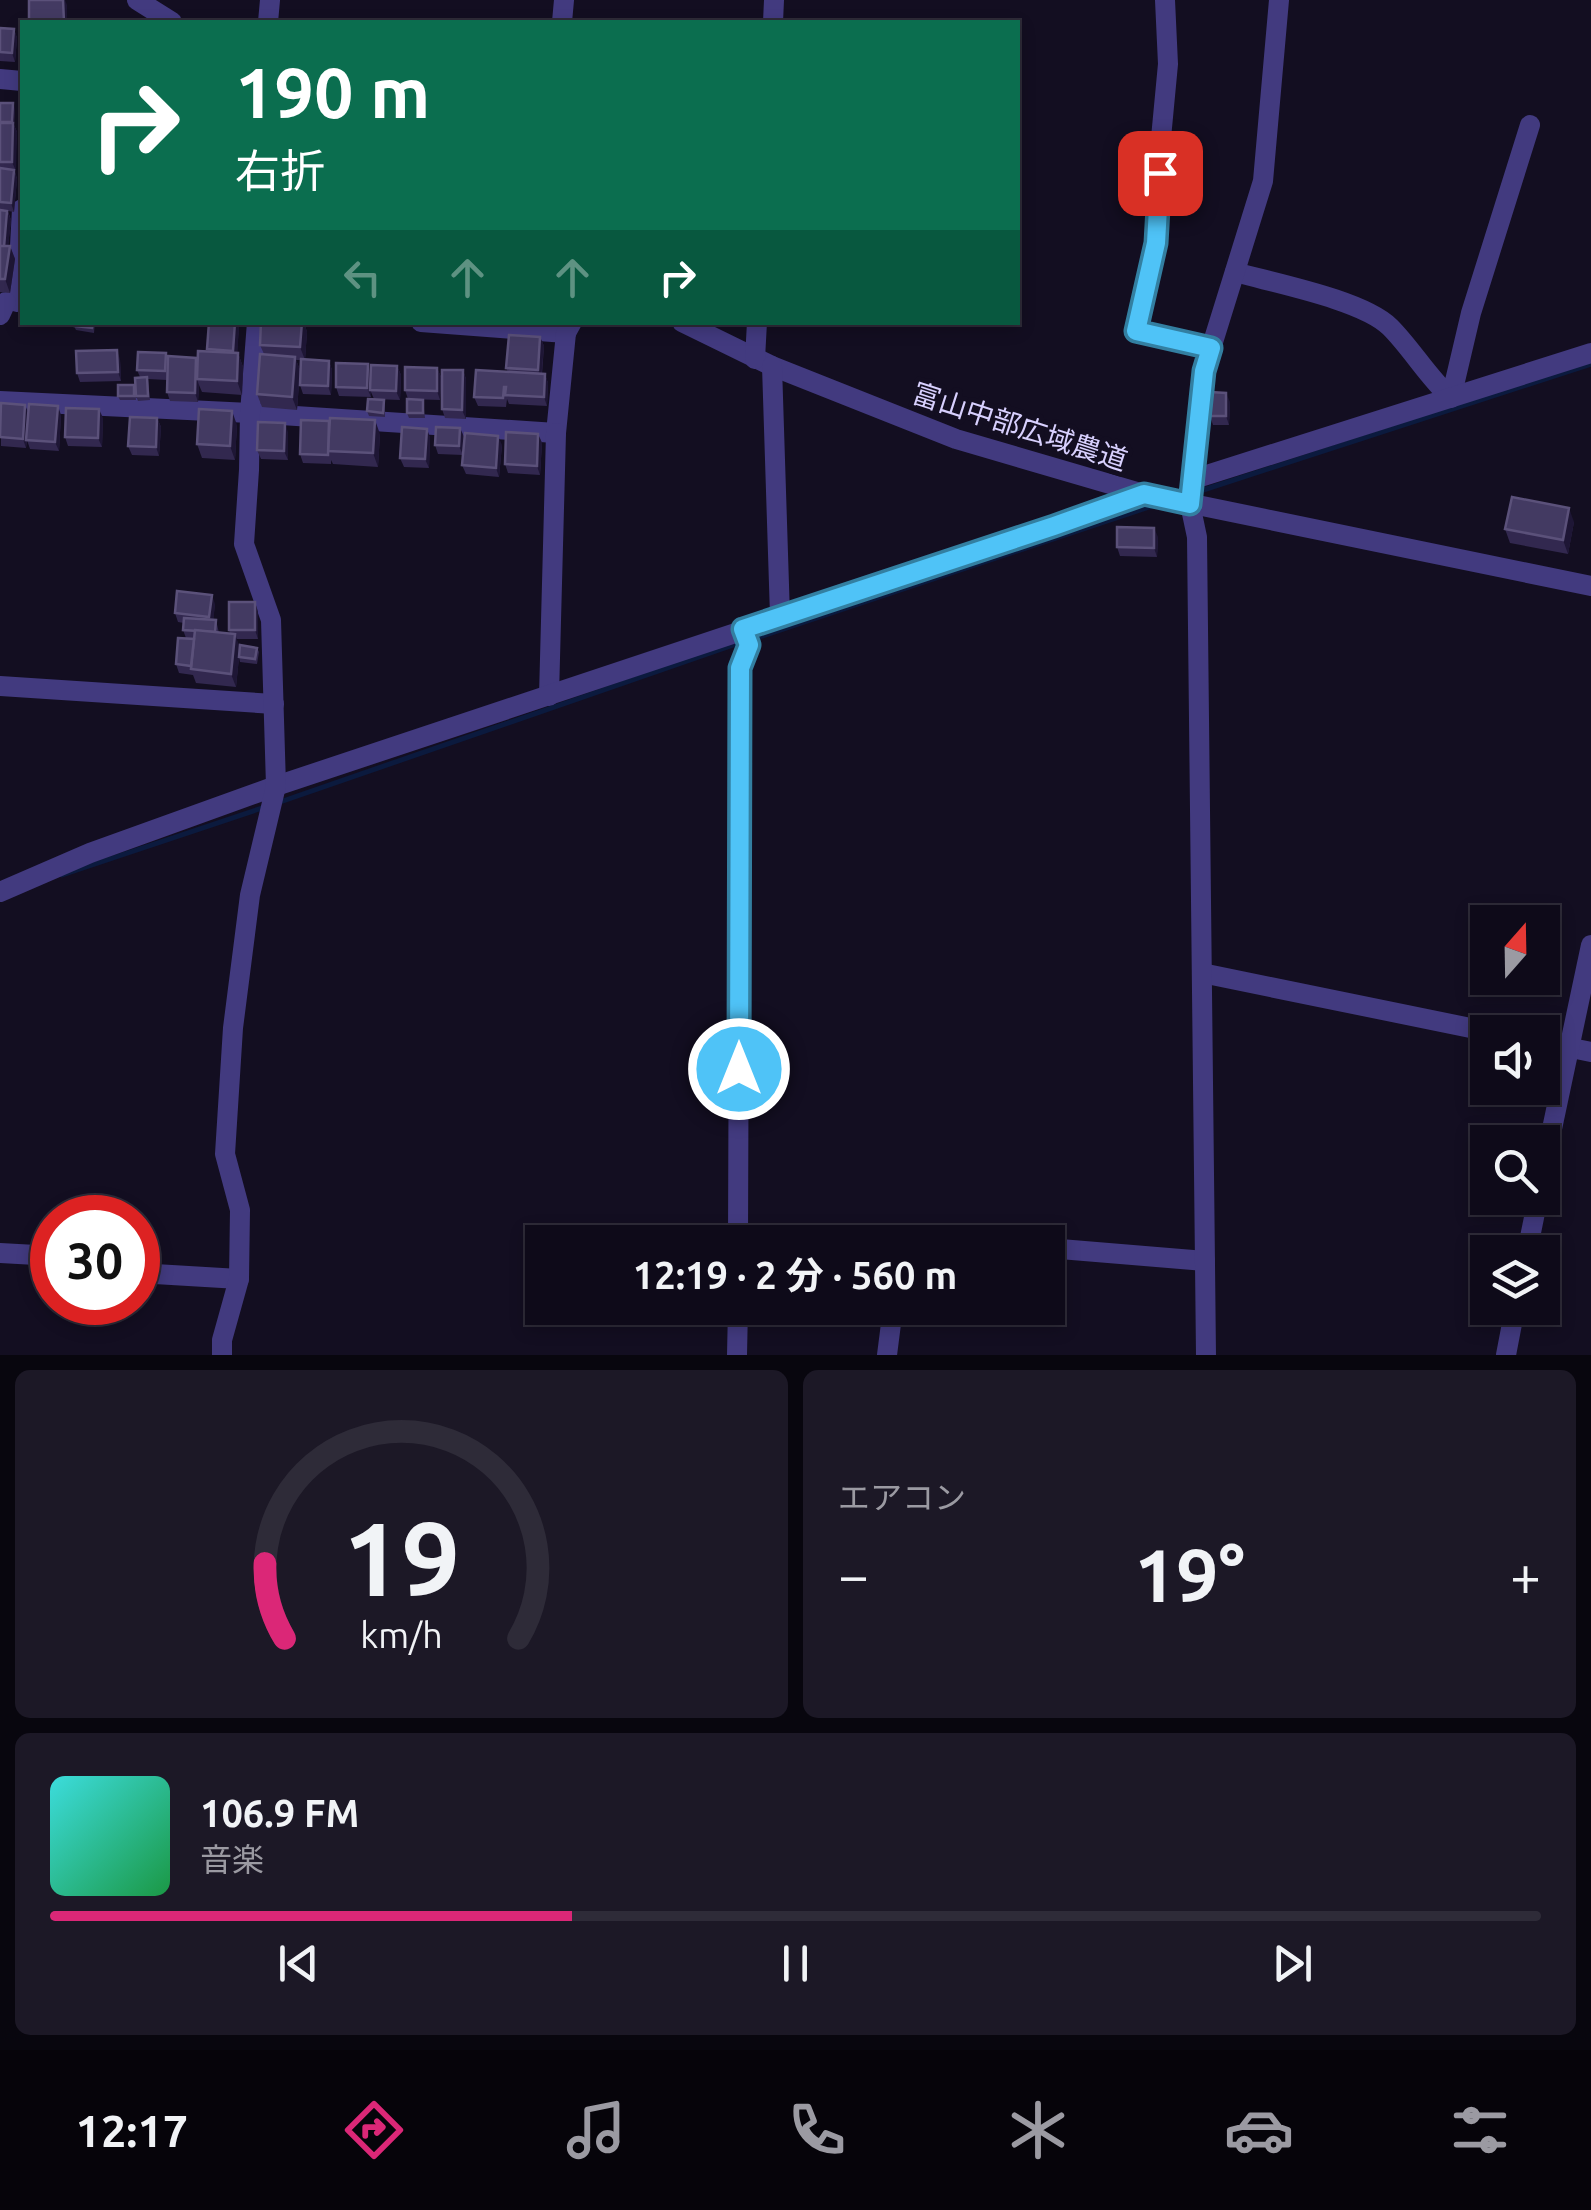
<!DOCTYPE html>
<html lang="ja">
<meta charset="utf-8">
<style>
body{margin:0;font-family:Ubuntu,"Noto Sans JP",sans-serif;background:#1c1826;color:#f1f3f6;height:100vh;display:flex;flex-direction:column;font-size:38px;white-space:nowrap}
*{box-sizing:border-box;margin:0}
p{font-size:32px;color:#9b9aa2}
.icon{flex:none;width:55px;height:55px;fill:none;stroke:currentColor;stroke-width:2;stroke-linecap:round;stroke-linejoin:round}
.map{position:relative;height:1355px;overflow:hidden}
.panel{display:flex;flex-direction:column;gap:15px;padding:15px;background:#08060e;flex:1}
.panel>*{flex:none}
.guide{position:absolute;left:20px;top:20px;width:1000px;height:305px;border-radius:0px;box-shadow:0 5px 15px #0003,0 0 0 2px #2e2b38;background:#0b6e4f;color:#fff;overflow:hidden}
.needle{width:65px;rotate:20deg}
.tools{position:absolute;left:1470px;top:905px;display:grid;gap:20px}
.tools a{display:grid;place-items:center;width:90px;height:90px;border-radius:0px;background:#0e0a19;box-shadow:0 5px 15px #0003,0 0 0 2px #2e2b38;font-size:50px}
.speed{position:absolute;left:30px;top:1195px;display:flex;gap:20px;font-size:50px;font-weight:700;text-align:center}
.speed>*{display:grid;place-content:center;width:130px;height:130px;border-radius:50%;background:#0e0a19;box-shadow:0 5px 15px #0003,0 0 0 2px #2e2b38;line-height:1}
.speed .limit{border:15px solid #d22;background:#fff;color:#111}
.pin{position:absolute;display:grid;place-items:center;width:85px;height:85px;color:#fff;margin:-42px;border-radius:20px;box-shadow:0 5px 15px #0006}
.me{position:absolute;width:110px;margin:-55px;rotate:0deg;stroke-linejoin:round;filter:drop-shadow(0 0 8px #0008)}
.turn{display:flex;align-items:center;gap:35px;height:210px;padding:0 50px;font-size:45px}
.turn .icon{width:130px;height:130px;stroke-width:2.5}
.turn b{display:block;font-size:70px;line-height:85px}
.lanes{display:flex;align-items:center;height:95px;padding:0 50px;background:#0003;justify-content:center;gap:50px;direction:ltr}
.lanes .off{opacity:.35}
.big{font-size:75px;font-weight:700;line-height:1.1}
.panel .card{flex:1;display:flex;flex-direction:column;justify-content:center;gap:15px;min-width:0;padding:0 35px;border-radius:15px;background:#1c1826}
.panel .dial{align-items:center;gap:0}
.dial svg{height:260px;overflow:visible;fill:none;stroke:#2e2b38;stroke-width:7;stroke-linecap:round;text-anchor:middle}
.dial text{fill:#f1f3f6;stroke:none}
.song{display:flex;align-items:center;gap:30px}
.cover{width:120px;height:120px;border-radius:15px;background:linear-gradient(135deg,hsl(180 70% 55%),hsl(140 70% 35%))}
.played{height:10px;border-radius:5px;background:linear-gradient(90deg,#db2777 35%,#2e2b38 35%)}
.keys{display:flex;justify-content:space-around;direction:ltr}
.heat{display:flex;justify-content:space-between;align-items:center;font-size:55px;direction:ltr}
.panel .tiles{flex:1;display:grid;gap:15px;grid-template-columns:1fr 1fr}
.card:last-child{grid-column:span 2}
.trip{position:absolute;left:525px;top:1225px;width:540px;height:100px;border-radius:0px;background:#0e0a19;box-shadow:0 5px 15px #0003,0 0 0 2px #2e2b38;font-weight:700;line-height:100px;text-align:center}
.tab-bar{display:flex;height:160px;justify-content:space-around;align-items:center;background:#06040a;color:#9b9aa2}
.tab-bar .icon{width:70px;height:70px}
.tab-bar .active{color:#db2777}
.tab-bar b{font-size:45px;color:#f1f3f6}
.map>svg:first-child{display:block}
</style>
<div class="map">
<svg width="1591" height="1355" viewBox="0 0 1591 1355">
<rect width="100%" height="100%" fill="#130e21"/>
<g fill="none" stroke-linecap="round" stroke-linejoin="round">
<g stroke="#0b1a3e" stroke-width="5">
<path d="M1194,493L1591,364"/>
<path d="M753,639L1155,505"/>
<path d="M280,802L742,642"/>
<path d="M62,875L265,807"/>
</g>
<g stroke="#423a7f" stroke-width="20">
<path d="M137,0L172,22"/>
<path d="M1165,0L1168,64L1161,138L1156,243L1137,331L1211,348"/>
<path d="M268,22L270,0"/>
<path d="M562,22L564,0"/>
<path d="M773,22L774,0"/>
<path d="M0,79L22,81"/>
<path d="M1235,272C1274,283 1363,300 1390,327C1412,349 1427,376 1451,398L1471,313L1530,125"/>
<path d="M17,302L22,209"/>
<path d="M0,315L6,302"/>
<path d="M421,322L566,333L572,322"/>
<path d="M682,322L772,366L956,439L1144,494L1591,586"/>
<path d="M755,359L757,322"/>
<path d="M772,366L780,616"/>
<path d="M0,401L250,413L556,433L566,333"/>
<path d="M1191,480L1591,353"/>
<path d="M0,686L274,704"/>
<path d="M549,696L556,433"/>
<path d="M0,892L90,853L276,786L1054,527L1144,494"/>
<path d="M1202,973L1490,1032"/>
<path d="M1542,1042L1591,1052"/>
<path d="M1542,1176L1591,945"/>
<path d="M738,1242L740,668L749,645L743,629"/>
<path d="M901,1242L902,1240L985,1242"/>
<path d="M1048,1248L1205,1261"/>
<path d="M1527,1252L1538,1198"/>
<path d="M0,1253L36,1255L52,1261"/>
<path d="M138,1273L239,1279"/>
<path d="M222,1355V1340L239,1279L240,1210L225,1154L233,1028L250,895L276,786L271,620L244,544L249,470L250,413L257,322"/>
<path d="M737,1355L738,1308"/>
<path d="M887,1355L893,1308"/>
<path d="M1206,1355L1197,537L1190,504V488L1204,371L1263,181L1279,0"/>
<path d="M1506,1355L1515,1308"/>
</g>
</g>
<g fill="#32284f">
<path d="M0,28L14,29L17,38L15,62L0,61Z"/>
<path d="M0,103L15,108L14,125L17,132L15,171L17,179L14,212L8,211L11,220L8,246H10L15,259L10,293L0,292Z"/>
<path d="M95,322L94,333L76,330L74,326Z"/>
<path d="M209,322H238L239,326L237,353H238L243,367L242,395L202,392L199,385L198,402L170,401L167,392V380L148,379L150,400L138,401L136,396L140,377L137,370L166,353L168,359L196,358L208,352L207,349Z"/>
<path d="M261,322H304L307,332L305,360L329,361L332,370L331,395L303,394L300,385L301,360H296L300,370L297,410L262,407L257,394L264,354L260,345Z"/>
<path d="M540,337L544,346L542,374H545L548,383L547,406L509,404L507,399L506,407L478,406L474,397L508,372L506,368Z"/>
<path d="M120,359L121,381L80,382L77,373Z"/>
<path d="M397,366L401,375L400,400L374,399L371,392V397L339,396L336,387L371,372Z"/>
<path d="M437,368L441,377L440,400L408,399L405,390Z"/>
<path d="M463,370L466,379V419L445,418L442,409Z"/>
<path d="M134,385L136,400H120L118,396Z"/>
<path d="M384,400L385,405V417L369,416L367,411Z"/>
<path d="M423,400L425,418H409L407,413Z"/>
<path d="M1230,402L1229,425H1213L1210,416Z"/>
<path d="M1,403L28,413L61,415L59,451L30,449L27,440L26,448L1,446Z"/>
<path d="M103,418L102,447L68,446L65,437Z"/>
<path d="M157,418L161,427L159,456L132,455L128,446Z"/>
<path d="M237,425L235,460L202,458L197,444Z"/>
<path d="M460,428L464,437L463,455L438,454L435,445Z"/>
<path d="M427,429L430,438L429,468L404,467L400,458Z"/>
<path d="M288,432V460L261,459L257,450Z"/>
<path d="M380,434L378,467L333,464L331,460V464L303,463L300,454Z"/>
<path d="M538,434L542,443L540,475L508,473L505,464Z"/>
<path d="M502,445L499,477L466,474L462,465Z"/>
<path d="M1574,522L1568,554L1510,543L1505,529Z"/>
<path d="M1158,537L1157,557L1120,556L1117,547Z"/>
<path d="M255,602L258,612V639H236L240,648H257L259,652L257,664L240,662L239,657L236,687L196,683L193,675L179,673L176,664L186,638L183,630L184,623L178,622L175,613L215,604L213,620H216L219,633L230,634L229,630Z"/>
</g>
<g fill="#1e1635">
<path d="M63,0H65L67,5V22H64Z"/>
<path d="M14,29L17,38L15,62L12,53Z"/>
<path d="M13,103L15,108L14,125L17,132L16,171L12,162Z"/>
<path d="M14,170L17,179L14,212L11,203Z"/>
<path d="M7,211L11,220L7,256L4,247Z"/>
<path d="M10,246L15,259L10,293L5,279Z"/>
<path d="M235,322H238L239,326L237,360L233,351Z"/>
<path d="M302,322H304L307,332L305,360L300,347Z"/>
<path d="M540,337L544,346L541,379L538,370Z"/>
<path d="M117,350L120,359L121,381L118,372Z"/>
<path d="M238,353L243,367L242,395L237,381Z"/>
<path d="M295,357L300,370L297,410L292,397Z"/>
<path d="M196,358L197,379L199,385L198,402L195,393Z"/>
<path d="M329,361L332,370L331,395L328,386Z"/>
<path d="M368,364L371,373V397L367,388Z"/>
<path d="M397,366L401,375L400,400L396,391Z"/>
<path d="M437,368L441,377L440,400L437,391Z"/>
<path d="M463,370L466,379V419L462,410Z"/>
<path d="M545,374L548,383L547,406L544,397Z"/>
<path d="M1226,393L1230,402L1229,425L1226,416Z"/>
<path d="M25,405L29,414L26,448L23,439Z"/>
<path d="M58,406L61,415L59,451L55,442Z"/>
<path d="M99,409L103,418L102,447L98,438Z"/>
<path d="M232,411L237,425L235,460L230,446Z"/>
<path d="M157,418L161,427L159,456L156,447Z"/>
<path d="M375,420L380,434L378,467L373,453Z"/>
<path d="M285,423L288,432V460L284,451Z"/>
<path d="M460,428L464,437L463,455L459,446Z"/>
<path d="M427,429L430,438L429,468L425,459Z"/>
<path d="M538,434L542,443L540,475L537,466Z"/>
<path d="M498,436L502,445L499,477L496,468Z"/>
<path d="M1569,508L1574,522L1568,554L1563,540Z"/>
<path d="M1154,528L1158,537L1157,557L1154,548Z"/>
<path d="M212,595L215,604L213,626L209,617Z"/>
<path d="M255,602L258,612V639L255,630Z"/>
<path d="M235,634L240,648L236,687L231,674Z"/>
</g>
<g fill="#433a62" stroke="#5b517a" stroke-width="2.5">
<path d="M29,0H63L64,22H29Z"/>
<path d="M0,28L14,29L12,53L0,52Z"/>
<path d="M0,103H13L12,122H0Z"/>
<path d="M0,123H13L12,162H0Z"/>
<path d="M0,168L14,170L11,203L0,202Z"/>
<path d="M0,210L7,211L4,247L0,246Z"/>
<path d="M0,246H10L5,279H0Z"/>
<path d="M75,322H93L92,328L74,326Z"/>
<path d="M209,322H235L233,351L207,349Z"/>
<path d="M261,322H302L300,347L260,345Z"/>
<path d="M509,335L540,337L538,370L506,368Z"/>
<path d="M117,350L118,372L77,373L76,351Z"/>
<path d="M198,351L238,353L237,381L197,379Z"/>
<path d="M138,352L166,353L165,371L137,370Z"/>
<path d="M260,354L295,357L292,397L257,394Z"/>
<path d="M168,356L196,358L195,393L167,392Z"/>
<path d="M301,359L329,361L328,386L300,385Z"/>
<path d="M336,363L368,364L367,388L336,387Z"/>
<path d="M371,365L397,366L396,391L370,390Z"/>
<path d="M405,367L437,368V391L405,390Z"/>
<path d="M442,370H463L462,410L442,409Z"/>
<path d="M476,370L545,374L544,397L505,395L506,387H504L503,398L474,397Z"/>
<path d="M147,377L148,396H136L135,378Z"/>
<rect x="118" y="385" width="16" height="11"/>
<path d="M1210,392L1226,393V416H1210Z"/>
<path d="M368,399L384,400L383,413L367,411Z"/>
<path d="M407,399L423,400V413H407Z"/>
<path d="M1,403L25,405L23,439L0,437Z"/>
<path d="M29,404L58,406L55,442L26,440Z"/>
<path d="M66,408L99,409L98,438L65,437Z"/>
<path d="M199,409L232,411L230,446L197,444Z"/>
<path d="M130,417L157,418L156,447L128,446Z"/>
<path d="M330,418L375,420L373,453L328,451Z"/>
<path d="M301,420L329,421L328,455L300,454Z"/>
<path d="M258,422L285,423L284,451L257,450Z"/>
<path d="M402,427L427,429L425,459L400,458Z"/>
<path d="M436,427L460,428L459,446L435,445Z"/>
<path d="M506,432L538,434L537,466L505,464Z"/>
<path d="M465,433L498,436L496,468L462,465Z"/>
<path d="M1512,497L1569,508L1563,540L1505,529Z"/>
<path d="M1117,527L1154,528V548L1117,547Z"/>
<path d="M177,591L212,595L209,617L175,613Z"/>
<rect x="229" y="602" width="26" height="28"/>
<path d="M184,618L216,620L215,632L183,630Z"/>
<path d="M195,630L235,634L231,674L191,669Z"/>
<path d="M178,638L194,639L191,666L176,664Z"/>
<path d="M240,645L257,648L255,659L239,657Z"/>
</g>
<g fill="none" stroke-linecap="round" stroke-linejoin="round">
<g stroke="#337fa1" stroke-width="25">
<path id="route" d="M739,1069L740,668L749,645L743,629L1054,526L1144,494L1190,504L1204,371L1211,348L1136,331L1156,243L1160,173"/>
</g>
<use href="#route" stroke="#4fc3f7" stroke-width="18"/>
</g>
<g text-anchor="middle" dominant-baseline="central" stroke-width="10" stroke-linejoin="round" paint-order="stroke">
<g font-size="28" fill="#d8d0fe" stroke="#130e21">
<text transform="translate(1020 426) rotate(18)">富山中部広域農道</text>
</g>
</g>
</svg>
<div class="tools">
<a><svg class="needle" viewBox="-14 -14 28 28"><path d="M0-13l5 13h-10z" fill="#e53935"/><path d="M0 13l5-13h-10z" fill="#9b9aa2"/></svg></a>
<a><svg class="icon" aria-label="sound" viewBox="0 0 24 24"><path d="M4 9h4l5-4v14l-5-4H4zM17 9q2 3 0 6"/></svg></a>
<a><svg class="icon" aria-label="search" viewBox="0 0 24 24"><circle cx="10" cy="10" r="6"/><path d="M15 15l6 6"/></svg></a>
<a><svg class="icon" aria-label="layers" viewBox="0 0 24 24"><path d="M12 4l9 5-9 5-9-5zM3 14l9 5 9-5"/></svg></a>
</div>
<div class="speed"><div class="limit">30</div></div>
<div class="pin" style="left:1160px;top:173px;background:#d93025"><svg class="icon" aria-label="arrive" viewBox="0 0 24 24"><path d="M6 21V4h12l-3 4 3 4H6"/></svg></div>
<svg class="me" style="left:739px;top:1069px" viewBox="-20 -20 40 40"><circle r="17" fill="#4fc3f7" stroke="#fff" stroke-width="3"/><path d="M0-11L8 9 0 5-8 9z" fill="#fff"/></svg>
<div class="trip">12:19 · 2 分 · 560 m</div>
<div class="guide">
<div class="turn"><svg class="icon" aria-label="right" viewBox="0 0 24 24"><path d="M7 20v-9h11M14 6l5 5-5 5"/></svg><div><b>190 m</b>右折</div></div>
<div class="lanes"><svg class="icon off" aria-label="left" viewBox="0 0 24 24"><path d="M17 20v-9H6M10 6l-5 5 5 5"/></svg><svg class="icon off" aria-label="ahead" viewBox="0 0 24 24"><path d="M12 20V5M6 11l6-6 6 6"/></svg><svg class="icon off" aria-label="ahead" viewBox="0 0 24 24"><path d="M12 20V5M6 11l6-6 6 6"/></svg><svg class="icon" aria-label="right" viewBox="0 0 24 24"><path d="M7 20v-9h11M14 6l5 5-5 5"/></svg></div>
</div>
</div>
<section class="panel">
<div class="tiles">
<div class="card dial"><svg viewBox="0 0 100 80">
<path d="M14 69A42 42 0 1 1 86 69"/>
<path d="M14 69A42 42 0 0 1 8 46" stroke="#db2777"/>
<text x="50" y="56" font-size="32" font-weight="700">19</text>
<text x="50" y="72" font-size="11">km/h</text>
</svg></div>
<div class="card"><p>エアコン</p>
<div class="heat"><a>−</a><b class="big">19°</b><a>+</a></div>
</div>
<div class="card">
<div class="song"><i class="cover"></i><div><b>106.9 FM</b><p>音楽</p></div></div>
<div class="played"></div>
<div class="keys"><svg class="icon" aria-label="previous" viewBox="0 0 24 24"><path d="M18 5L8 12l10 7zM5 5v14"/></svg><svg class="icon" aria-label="pause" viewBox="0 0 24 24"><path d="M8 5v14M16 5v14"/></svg><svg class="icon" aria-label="next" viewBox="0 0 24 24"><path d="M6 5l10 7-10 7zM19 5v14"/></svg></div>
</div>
</div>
</section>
<nav class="tab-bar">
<b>12:17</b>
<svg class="icon active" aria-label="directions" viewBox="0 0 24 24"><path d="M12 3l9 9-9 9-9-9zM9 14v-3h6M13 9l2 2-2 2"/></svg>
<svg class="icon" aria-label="music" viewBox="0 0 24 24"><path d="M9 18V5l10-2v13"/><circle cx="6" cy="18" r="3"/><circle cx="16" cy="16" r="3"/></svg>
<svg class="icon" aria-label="phone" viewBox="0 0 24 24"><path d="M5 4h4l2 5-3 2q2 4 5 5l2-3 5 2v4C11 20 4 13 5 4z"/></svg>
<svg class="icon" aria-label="climate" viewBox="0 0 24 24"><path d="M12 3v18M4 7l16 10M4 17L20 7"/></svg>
<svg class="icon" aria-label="car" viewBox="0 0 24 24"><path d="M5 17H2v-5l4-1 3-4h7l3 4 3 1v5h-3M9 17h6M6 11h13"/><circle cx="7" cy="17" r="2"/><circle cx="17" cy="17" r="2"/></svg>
<svg class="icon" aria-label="filters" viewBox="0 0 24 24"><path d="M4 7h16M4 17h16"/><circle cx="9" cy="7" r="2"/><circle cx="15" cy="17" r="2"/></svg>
</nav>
